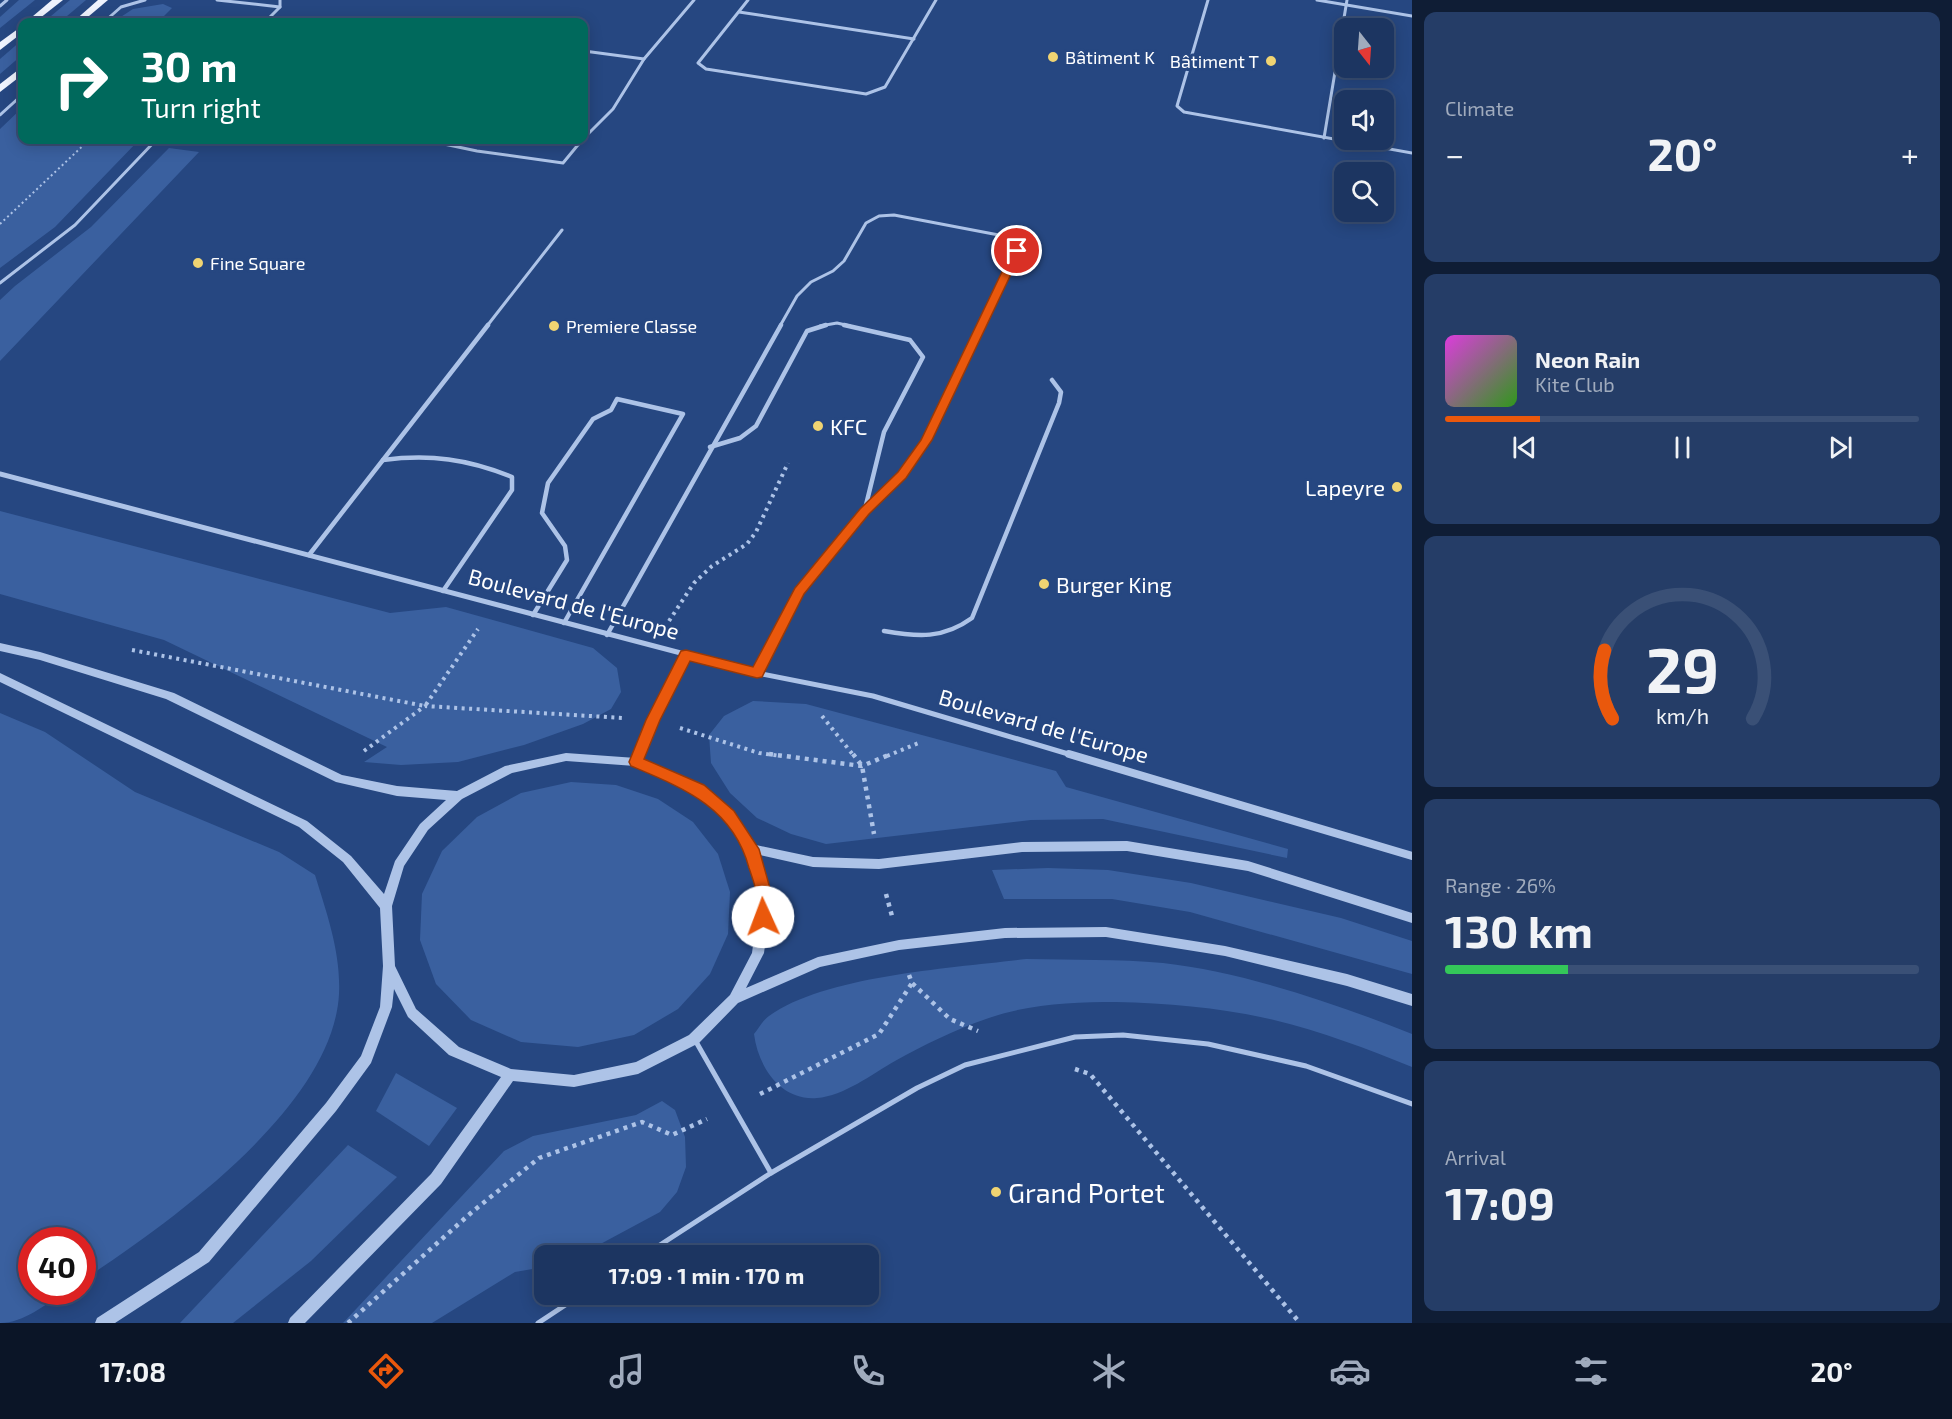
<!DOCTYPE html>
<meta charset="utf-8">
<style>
body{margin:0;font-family:"Exo 2",sans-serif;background:#253d67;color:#f1f3f6;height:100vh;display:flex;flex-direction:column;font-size:22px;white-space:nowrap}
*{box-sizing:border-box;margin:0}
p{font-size:20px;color:#a0abbd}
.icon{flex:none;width:33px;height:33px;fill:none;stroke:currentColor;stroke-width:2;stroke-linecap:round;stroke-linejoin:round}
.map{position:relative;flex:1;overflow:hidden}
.sheet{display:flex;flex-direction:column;gap:12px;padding:12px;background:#0f1d35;width:540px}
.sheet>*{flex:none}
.banner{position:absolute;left:18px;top:18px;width:570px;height:126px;border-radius:12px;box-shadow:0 3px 15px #0003,0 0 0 2px #3a5076;background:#00695c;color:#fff;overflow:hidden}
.needle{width:39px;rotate:163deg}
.tools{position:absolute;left:1334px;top:18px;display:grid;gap:12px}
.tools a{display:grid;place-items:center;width:60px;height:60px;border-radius:12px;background:#1c3561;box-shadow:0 3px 15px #0003,0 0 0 2px #3a5076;font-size:30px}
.speed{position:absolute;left:18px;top:1227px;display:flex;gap:12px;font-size:30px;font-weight:700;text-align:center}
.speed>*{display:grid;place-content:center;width:78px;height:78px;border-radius:50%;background:#1c3561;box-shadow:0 3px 15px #0003,0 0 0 2px #3a5076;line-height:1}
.speed .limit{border:9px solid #d22;background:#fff;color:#111}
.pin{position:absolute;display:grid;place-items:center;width:51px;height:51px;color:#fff;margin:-26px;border:3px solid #fff;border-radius:50%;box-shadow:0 2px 6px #0007}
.me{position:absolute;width:66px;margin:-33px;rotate:358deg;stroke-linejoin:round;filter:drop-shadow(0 0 4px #0008)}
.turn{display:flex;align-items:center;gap:21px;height:126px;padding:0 24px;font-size:27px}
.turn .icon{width:78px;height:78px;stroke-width:2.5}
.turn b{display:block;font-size:42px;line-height:51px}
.big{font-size:45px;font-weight:700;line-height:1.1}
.sheet .widget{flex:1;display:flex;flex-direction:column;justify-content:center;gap:9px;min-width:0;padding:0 21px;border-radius:12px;background:#253d67}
.sheet .dial{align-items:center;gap:0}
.dial svg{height:156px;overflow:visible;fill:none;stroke:#3a5076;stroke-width:7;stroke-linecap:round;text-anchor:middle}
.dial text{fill:#f1f3f6;stroke:none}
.song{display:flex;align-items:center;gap:18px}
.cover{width:72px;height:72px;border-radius:9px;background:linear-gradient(135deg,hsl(300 70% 55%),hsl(110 70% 35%))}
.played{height:6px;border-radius:3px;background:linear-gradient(90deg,#ea580c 20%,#3a5076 20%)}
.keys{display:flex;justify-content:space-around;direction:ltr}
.heat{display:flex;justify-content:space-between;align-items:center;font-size:33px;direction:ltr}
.charge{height:9px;border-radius:4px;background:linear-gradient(90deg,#34c759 26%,#3a5076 0)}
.trip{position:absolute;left:534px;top:1245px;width:345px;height:60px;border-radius:12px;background:#1c3561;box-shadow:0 3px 15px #0003,0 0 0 2px #3a5076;font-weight:700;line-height:60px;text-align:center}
.tabs{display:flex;height:96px;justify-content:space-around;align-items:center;background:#0b1527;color:#a0abbd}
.tabs .icon{width:42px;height:42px}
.tabs .on{color:#ea580c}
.tabs b{font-size:27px;color:#f1f3f6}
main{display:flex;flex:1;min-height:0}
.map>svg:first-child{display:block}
</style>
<main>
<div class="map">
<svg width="1412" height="1323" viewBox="0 0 1412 1323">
<rect width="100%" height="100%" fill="#264781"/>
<g fill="#3a609f">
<path d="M19,0H35L0,28V17Z"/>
<path d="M70,0H86L60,22H44Z"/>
<path d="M163,4L172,8L158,22H113L133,9Z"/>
<path d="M22,40V55L0,74V59Z"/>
<path d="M22,108V140H139L55,227L0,268V129Z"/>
<path d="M169,148L199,152L0,361V300L15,286L91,227Z"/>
<path d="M0,511L390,613L446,607L593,648L617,668L621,692L611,709L583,724L524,745L458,762L401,765L364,762L387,747L164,640L0,594Z"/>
<path d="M753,701L806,704L1056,771L1066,787L1288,849L1287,858L1103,819L1031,820L826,844L791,834L757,818L730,793L711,763L709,735L724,716Z"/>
<path d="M0,713L45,732L135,792L279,852L315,875C327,914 341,953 339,994C333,1107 169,1223 83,1280L82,1240H32V1292H65C46,1304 24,1323 0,1323Z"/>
<path d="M571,782L616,785L658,799L693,822L718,854L730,892L728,934L710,974L678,1009L634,1035L578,1047L521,1042L471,1020L436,984L420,940L422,894L442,851L477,817L521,793Z"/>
<path d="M1048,868L1108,870L1191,883L1341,918L1412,941V974L1190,912L1112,899H1004L992,870Z"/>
<path d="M1026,959C1072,960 1118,959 1163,963C1244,972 1337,1004 1412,1034V1067C1367,1049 1321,1031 1274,1020C1223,1008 1169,1003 1116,1002C1073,1002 1027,1004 986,1019C954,1030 924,1045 895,1061C872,1074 844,1096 817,1098C780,1101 758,1066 754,1034C759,1028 763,1020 769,1016C826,975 955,968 1026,959Z"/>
<path d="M396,1073L457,1108L429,1146L376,1111Z"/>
<path d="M662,1101L675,1110L685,1137L686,1167L677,1192L660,1212L580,1255L544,1256V1267L515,1272L432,1323H343L504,1151L533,1136L636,1115Z"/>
<path d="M348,1145L397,1177L311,1261L233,1323H180Z"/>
</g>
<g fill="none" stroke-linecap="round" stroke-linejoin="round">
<path stroke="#adc3e7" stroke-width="2" stroke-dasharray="2 3" stroke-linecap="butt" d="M0,224L89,140"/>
<g stroke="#adc3e7" stroke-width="4" stroke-dasharray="3 4.5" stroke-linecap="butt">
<path d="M669,621L694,583L712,566L747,544L756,532L788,463"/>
<path d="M132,650L425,706L478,629"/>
<path d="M822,716L854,756"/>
<path d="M680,728L759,753L781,756"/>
<path d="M364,751L425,706L623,718"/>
<path d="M887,756L921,742"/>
</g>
<g stroke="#adc3e7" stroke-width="4.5" stroke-dasharray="4 5" stroke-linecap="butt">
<path d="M769,754L862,766L891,754"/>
<path d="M853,754L862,766L874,834"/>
<path d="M886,894L892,916"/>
<path d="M909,975L912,983L950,1019L978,1031"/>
<path d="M1075,1069L1090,1074L1300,1323"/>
<path d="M760,1094L879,1034L912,983"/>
<path d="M348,1323L472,1212L539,1158L642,1122L672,1135L707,1119"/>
</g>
<g stroke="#adc3e7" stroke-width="3">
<path d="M217,0L280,7"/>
<path d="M748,0L698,63L706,69L866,94L885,87L936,0"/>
<path d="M1208,0L1177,106L1184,112L1412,153"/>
<path d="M1317,0L1412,16"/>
<path d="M0,6L7,0"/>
<path d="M739,12L914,39"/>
<path d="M104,22L121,7L145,0"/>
<path d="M265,22L280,7V0"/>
<path d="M584,51L644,59"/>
<path d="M0,115L22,95"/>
<path d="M584,138L613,109L644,59L694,0"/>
<path d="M1324,138L1347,0"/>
<path d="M425,140L477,151L563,163L582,140"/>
<path d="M0,283L75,225L156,140"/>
<path d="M487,326L562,230"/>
<path d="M780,326L797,296L811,282L833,271L844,261L866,223L879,216L894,215L1004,236L1014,243L1017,251L981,326"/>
<path d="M820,326L837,323L850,326"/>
</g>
<g stroke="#adc3e7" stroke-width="4.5">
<path d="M844,325L910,340L923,357L884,432L865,509"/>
<path d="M710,447L740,438L756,426L807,331L826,325"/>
<path d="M383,460C430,454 468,459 512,477V490L443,591"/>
<path d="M309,555L488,325"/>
<path d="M533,615L567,560L565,546L542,513L548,483L593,419L611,410L617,399L683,414L564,623"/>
<path d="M884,631C918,637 943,639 972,618L1059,403L1061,392L1052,380"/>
<path d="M607,635L781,325"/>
<path d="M757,673L799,591L865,511L902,475L926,440L982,325"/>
</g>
<g stroke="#adc3e7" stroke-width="5">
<path d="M695,1040L771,1173"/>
<path d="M643,1256L771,1173L917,1088L965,1065L1075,1037L1123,1035L1208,1044L1306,1066L1412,1104"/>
<path d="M538,1323L582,1294"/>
</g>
<g stroke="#adc3e7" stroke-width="5">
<path d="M0,474L757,673L873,696L1075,756"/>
<path d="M639,756L653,720L686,655"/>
</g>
<g stroke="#adc3e7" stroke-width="8">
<path d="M1069,754L1412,856"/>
<path d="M636,762L639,754"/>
</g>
<path fill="#adc3e7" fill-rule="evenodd" d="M0,643L40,652L174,693L342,775L397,786L457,791L505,766L566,753L636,758L702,786L733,813L756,845L813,857L879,859L1022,842L1127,841L1248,861L1412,913V923L1248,871L1127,851L1022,852L879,869L813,867L760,855L771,899L764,953L746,988L818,957L899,940L1005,928L1106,927L1225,946L1347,974L1412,994V1006L1347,986L1225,956L1106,937L1005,938L899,950L820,967L738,1003L699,1043L638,1074L574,1087L513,1081L441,1184L305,1323H288L290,1318L431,1174L501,1077L449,1055L408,1017L394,989L392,1007L371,1063L336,1111L209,1262L115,1323H95L97,1318L199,1252L326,1103L361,1056L380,1007L383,966L380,908L343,862L299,827L0,682V673L307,821L351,856L384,894L395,861L420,824L446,800L397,796L336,782L166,699L40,660L0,651ZM566,761L635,766L694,792L725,819L747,850L759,899L752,953L730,995L689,1035L636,1062L574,1075L511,1069L459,1047L416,1009L395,966L392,906L404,866L428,830L462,799L512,773Z"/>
<g fill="#eff3fd" fill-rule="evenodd">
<path d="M52,0H63L35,22H26Z"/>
<path d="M98,0H108L82,22H73Z"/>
<path d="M22,26V33L0,50V42Z"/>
<path d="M22,67V75L0,92V84Z"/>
</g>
</g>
<path fill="#ea580c" stroke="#983908" stroke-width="1.5" d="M1017,248L1022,251L932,440L906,478L869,514L804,594L762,677L757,678L690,661L660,720L644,759L704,785L734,811L759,849L773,899L768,922H757C753,914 758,907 757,899C757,889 752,877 749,868C733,807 683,788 631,766L629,762L646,720L681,651L686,650L753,667L795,588L860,509L898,472L921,440L1012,251Z"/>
<g fill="#f0d472" stroke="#264781" stroke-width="2">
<circle cx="1053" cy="57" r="6"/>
<circle cx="1271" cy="61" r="6"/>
<circle cx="198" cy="263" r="6"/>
<circle cx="554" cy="326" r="6"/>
<circle cx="818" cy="426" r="6"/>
<circle cx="1397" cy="487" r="6"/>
<circle cx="1044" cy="584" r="6"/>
<circle cx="996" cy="1192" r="6"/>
</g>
<g text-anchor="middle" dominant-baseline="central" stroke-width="6" stroke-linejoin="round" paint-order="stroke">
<g font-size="18" fill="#fff" stroke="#264781" text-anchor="start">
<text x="1065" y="57">Bâtiment K</text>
<text x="1259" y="61" text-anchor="end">Bâtiment T</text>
<text x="210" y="263">Fine Square</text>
<text x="566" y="326">Premiere Classe</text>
</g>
<g font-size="22" fill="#fff" stroke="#264781" text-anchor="start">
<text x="830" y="426">KFC</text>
<text x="1385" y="487" text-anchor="end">Lapeyre</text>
<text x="1056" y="584">Burger King</text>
</g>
<g font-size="22" fill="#fff" stroke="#264781">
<text transform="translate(574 603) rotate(15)">Boulevard de l'Europe</text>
<text transform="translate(1044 725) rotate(16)">Boulevard de l'Europe</text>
</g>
<g font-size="27" fill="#fff" stroke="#264781" text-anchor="start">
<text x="1008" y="1192">Grand Portet</text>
</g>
</g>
</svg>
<div class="tools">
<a><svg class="needle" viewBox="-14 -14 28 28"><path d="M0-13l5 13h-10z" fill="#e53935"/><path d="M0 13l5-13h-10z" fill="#a0abbd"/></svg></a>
<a><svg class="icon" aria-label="sound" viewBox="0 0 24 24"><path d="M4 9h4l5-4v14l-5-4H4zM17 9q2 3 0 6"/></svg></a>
<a><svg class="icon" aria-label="search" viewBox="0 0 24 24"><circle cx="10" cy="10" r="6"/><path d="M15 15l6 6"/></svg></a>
</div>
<div class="speed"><div class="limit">40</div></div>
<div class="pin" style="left:1017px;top:251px;background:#d93025"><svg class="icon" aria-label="arrive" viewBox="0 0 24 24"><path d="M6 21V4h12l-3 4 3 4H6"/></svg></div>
<svg class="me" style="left:763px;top:917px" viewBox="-20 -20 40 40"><circle r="19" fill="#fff"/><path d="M0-13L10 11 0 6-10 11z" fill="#ea580c"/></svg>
<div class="trip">17:09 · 1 min · 170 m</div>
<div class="banner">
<div class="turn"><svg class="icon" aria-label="right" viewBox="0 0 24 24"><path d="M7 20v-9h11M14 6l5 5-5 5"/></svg><div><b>30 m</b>Turn right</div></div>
</div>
</div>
<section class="sheet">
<div class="widget"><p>Climate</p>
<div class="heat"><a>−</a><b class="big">20°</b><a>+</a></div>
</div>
<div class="widget">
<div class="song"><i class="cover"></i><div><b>Neon Rain</b><p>Kite Club</p></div></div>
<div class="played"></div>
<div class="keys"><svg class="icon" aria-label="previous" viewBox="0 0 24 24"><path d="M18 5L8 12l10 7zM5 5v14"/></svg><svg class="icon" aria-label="pause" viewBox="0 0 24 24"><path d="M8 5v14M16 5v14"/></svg><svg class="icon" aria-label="next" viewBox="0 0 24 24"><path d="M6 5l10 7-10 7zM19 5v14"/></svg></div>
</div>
<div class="widget dial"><svg viewBox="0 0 100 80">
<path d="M14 69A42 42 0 1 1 86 69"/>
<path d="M14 69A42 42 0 0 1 10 34" stroke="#ea580c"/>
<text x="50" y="56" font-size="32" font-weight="700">29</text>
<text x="50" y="72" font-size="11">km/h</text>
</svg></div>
<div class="widget"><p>Range · 26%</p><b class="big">130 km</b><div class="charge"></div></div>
<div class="widget"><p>Arrival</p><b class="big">17:09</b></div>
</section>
</main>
<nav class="tabs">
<b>17:08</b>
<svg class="icon on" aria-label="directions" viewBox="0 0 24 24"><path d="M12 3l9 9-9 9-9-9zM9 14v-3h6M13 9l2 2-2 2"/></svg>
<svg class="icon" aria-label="music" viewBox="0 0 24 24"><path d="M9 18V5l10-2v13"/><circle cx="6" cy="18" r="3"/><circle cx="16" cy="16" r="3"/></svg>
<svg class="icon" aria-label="phone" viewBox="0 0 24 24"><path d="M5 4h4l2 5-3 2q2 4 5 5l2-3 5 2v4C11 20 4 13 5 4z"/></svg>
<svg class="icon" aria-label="climate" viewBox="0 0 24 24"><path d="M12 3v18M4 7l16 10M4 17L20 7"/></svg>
<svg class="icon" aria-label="car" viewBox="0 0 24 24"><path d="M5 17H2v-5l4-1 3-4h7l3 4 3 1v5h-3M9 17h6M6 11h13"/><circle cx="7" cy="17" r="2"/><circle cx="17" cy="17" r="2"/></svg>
<svg class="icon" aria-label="filters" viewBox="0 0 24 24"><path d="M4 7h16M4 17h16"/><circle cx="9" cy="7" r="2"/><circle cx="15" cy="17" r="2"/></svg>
<b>20°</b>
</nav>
